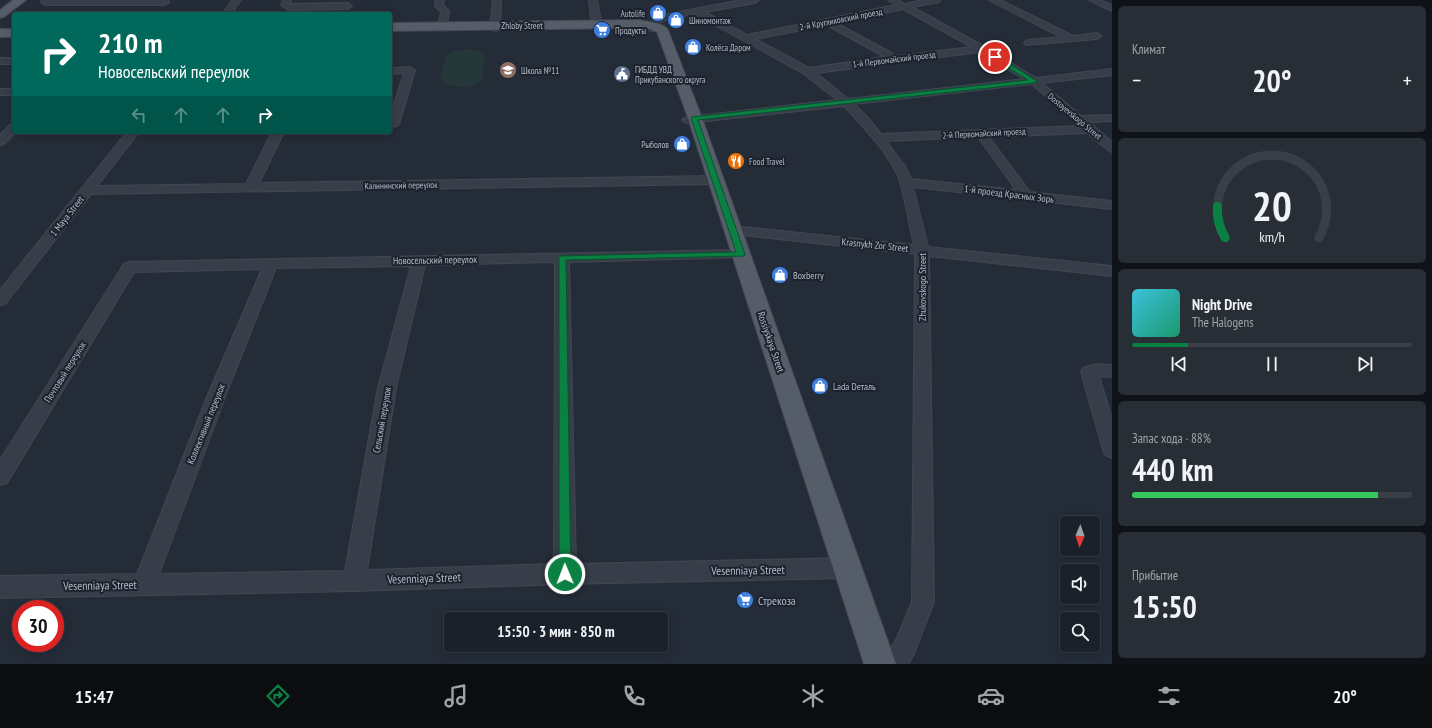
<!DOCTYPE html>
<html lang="ru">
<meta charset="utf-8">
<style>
body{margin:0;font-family:"PT Sans Narrow",sans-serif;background:#282e36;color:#f1f3f6;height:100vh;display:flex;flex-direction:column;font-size:15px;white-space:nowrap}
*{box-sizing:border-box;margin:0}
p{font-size:13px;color:#a0a3a8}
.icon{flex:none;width:22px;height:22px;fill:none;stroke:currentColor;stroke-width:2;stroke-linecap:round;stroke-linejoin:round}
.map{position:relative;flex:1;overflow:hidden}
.drawer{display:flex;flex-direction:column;gap:6px;padding:6px;background:#0f1217;width:320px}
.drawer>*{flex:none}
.banner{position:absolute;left:12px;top:12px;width:380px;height:122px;border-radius:4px;box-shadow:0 2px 10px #0003,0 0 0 1px #393e47;background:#00695c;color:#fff;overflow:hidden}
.needle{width:26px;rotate:182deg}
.tools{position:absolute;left:1060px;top:516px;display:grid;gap:8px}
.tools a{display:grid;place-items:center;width:40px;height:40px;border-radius:4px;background:#1b212a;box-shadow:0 2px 10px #0003,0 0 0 1px #393e47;font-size:20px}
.speed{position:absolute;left:12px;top:600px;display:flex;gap:8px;font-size:20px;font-weight:700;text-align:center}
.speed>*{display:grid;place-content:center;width:52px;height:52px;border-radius:50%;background:#1b212a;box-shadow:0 2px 10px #0003,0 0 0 1px #393e47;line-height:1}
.speed .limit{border:6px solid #d22;background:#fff;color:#111}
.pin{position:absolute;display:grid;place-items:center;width:34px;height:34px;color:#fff;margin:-17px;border:2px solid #fff;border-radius:50%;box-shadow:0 1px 4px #0007}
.me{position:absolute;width:44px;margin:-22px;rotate:359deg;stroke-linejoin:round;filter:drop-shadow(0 0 3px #0008)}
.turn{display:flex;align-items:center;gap:14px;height:84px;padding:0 20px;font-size:18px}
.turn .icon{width:52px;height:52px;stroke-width:2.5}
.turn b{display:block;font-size:28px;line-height:34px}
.lanes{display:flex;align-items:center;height:38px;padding:0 20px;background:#0003;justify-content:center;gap:20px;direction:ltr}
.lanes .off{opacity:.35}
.big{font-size:30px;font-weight:800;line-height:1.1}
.drawer .card{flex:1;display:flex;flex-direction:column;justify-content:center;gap:6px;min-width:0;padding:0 14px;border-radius:6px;background:#282e36}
.drawer .dial{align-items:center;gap:0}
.dial svg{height:104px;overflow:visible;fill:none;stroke:#393e47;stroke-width:7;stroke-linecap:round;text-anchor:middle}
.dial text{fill:#f1f3f6;stroke:none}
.song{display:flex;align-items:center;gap:12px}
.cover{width:48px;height:48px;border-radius:6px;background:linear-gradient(135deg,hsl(190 70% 55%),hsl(160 70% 35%))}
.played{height:4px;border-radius:2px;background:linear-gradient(90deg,#0b8043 20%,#393e47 20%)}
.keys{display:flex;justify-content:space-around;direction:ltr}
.heat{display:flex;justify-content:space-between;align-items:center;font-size:22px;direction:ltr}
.charge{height:6px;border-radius:3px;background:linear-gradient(90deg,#34c759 88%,#393e47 0)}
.trip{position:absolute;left:444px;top:612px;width:224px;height:40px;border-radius:4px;background:#1b212a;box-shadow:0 2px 10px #0003,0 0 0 1px #393e47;font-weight:800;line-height:40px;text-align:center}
.tab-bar{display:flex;height:64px;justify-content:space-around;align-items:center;background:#0b0d11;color:#a0a3a8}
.tab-bar .icon{width:28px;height:28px}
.tab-bar .on{color:#0b8043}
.tab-bar b{font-size:18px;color:#f1f3f6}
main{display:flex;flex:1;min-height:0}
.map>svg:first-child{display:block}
</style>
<main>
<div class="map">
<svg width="1112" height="664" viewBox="0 0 1112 664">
<rect width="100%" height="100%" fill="#242c38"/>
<path fill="#253739" d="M470,49L479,51L485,56L482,80C471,89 454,89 442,82L441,78L446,55L456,51Z"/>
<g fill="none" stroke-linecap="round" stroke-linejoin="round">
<g stroke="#404752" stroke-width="2">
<g id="minor">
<path d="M43,0H167L169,2L165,5H45L41,2Z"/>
<path d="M233,0H241L231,14H222Z"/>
<path d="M283,0H291L290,4L348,3L352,6L348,9L288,10L281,5Z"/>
<path d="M436,0H444L443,5L449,11L446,30L443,31L438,28L441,12L435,6Z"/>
<path d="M493,0H501L500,28L495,31L490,28Z"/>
<path d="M589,0H597L602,27L600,29L597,30L592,27Z"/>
<path d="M742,0H759L755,3L705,12L747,35L896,5L888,0H898L905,4L923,0H940L939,2L912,7L985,47L1036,78L1112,69V75L1042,83L1081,116L1112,115V121L1089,122L1112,142V152L1108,150L1087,133L989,137L1030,192L1112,201V209L913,187L928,247L1112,266V276L929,256L934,602L914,654L908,664H882L886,656L897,638L912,602L915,254L733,234L728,233L726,230L728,227L733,226L914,245C909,224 906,202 900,182C892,157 862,125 844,106L688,123L684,122L682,120L684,118L688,117L837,100L803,73L695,14L667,19L661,22L654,30L651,31L646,28L655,18L662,15ZM903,9L972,47L897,56L836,23ZM827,25L885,57L809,68L755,39ZM980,52L1024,79L848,99L816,73ZM1032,84L1080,126L881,134L868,118L854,104ZM978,137L1016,190L911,179L905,166L886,141Z"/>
<path d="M989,0H1000L1073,36L1097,33L1102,36L1097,39L1026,45L1024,43L1026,41L1029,40L1061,37Z"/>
<path d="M1089,0H1100L1112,5V11Z"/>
<rect x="0" y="58" width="14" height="6"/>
<path d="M410,67L415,70L399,124L397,126L390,127V116L404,73L390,74V68Z"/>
<rect x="0" y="89" width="14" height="6"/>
<path d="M14,124V132H16L4,144L0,145V135L10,125Z"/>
<path d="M127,132H139L97,186L246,184L272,132H284L259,183L715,176L719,177L721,180L719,183L715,184L91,194L5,304L0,305V290Z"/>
<path d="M741,250L746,251L748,254L746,257L569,262L576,564L848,558L856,561L859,568L856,575L848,578L565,584L354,591L0,598V576L137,574L207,397L262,269L134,272L7,483L0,485V460L124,264L129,262ZM555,262L554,564L367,570L396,388L425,265ZM411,266L378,388L345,571L159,574L225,397L276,268Z"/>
<path d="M1097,364L1112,365V377L1099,376L1112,419V458L1105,455L1103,450L1081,372L1083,368Z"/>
</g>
</g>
<g stroke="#404752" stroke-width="2">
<g id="major">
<path d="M13,0H26L4,17L0,18V10Z"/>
<path d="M639,20C648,22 662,22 668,30L702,118L896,664H864L688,118L657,32L650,29L639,28L390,31V23Z"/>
<rect x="0" y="29" width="14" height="8"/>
</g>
</g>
<use href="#minor" fill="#373e49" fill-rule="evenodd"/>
<use href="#major" fill="#555d69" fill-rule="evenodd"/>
</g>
<path fill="#0b8043" stroke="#07532c" d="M993,56H997L1037,81L1034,83L698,120L745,254L744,256L566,260L571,574L570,578L565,579L561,578L559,574V256L736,252L691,118L692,117L1028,80L993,58Z"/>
<defs>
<g id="shop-disc" transform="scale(0.9)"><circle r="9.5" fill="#3f7fe0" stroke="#1c232e"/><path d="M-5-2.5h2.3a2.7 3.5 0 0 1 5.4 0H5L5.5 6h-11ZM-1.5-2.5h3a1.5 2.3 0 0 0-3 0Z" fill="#fff"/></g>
<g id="supermarket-disc" transform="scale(0.9)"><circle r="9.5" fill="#3f7fe0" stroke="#1c232e"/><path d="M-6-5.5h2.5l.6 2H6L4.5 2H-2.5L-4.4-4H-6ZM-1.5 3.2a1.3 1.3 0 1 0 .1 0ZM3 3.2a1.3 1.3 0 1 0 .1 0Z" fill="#fff"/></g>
<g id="school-disc" transform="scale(0.9)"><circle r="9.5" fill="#8d6e63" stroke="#1c232e"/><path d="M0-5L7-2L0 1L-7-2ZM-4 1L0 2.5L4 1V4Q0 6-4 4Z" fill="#fff"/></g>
<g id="civic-disc" transform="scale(0.9)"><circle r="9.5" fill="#5c6f8a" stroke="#1c232e"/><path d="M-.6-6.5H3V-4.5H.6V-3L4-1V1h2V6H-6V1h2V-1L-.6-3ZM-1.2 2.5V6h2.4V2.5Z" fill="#fff"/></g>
<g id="restaurant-disc" transform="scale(0.9)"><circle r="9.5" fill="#e8710a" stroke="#1c232e"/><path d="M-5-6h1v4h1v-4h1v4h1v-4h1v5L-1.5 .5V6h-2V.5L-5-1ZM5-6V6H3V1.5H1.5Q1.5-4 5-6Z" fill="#fff"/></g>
</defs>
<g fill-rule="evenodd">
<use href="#shop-disc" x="658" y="13"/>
<use href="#shop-disc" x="676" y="20"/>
<use href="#supermarket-disc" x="602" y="30"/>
<use href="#shop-disc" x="693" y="47"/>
<use href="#school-disc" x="508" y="70"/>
<use href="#civic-disc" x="622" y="74"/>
<use href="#shop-disc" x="682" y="144"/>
<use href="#restaurant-disc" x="736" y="161"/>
<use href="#shop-disc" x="780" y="275"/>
<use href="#shop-disc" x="820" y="386"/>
<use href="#supermarket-disc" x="745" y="600"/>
</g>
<g text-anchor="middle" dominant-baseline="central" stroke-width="4" stroke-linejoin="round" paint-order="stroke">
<g font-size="9" fill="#b2b9c5" stroke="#1c232e" text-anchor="start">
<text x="645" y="13" text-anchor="end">Autolife</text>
<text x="689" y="20">Шиномонтаж</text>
<text x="615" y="30">Продукты</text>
<text x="706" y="47">Колёса Даром</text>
<text x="635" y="69">ГИБДД УВД<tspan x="635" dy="10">Прикубанского округа</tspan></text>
<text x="521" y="70">Школа №11</text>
<text x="669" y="144" text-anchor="end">Рыболов</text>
<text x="749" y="161">Food Travel</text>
</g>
<g font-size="9" fill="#b2b9c5" stroke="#1c232e">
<text transform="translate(841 19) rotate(-11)">2-й Кругликовский проезд</text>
<text x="522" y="25">Zhloby Street</text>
<text transform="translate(894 59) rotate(-7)">1-й Первомайский проезд</text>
<text transform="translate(1075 116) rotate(40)">Dostoyevskogo Street</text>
<text transform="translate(984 133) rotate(-3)">2-й Первомайский проезд</text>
<text transform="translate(401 185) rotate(-1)">Калининский переулок</text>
</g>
<g font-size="10" fill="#b2b9c5" stroke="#1c232e">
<text transform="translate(1009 194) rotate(7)">1-й проезд Красных Зорь</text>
<text transform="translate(67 216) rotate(-52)">1 Maya Street</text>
<text transform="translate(875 245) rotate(6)">Krasnykh Zor Street</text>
<text transform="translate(435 260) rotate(-1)">Новосельский переулок</text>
<text transform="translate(922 287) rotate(-90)">Zhukovskogo Street</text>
<text transform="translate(771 342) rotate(71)">Rossiyskaya Street</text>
<text transform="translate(65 372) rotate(-58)">Почтовый переулок</text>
<text transform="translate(382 420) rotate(-80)">Сельский переулок</text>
<text transform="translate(206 424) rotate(-68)">Коллективный переулок</text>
</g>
<g font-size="10" fill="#b2b9c5" stroke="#1c232e" text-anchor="start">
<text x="793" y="275">Boxberry</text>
<text x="833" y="386">Lada Dеталь</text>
</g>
<g font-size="12" fill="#b2b9c5" stroke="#1c232e">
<text transform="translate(748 570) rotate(-1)">Vesenniaya Street</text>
<text transform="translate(424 578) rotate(-2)">Vesenniaya Street</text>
<text transform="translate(100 585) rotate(-1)">Vesenniaya Street</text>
</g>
<g font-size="12" fill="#b2b9c5" stroke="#1c232e" text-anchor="start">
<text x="758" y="600">Стрекоза</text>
</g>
</g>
</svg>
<div class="tools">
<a><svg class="needle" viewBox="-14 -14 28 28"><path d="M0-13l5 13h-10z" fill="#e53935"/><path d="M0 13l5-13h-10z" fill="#a0a3a8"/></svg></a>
<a><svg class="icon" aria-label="sound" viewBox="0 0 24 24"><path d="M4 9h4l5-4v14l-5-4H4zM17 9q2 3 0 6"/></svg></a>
<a><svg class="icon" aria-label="search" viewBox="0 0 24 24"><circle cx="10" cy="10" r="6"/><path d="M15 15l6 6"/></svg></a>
</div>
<div class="speed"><div class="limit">30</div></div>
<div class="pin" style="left:995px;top:57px;background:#d93025"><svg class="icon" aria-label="arrive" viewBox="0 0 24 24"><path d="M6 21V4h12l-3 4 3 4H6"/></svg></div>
<svg class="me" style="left:565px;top:574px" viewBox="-20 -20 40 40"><circle r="17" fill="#0b8043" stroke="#fff" stroke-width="3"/><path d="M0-11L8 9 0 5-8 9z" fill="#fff"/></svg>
<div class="trip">15:50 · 3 мин · 850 m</div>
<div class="banner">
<div class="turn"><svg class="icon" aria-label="right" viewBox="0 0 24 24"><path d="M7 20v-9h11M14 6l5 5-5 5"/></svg><div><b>210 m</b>Новосельский переулок</div></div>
<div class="lanes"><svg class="icon off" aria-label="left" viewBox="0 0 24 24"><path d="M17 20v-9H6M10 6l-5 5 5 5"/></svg><svg class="icon off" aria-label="ahead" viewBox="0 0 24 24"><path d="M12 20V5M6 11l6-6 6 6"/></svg><svg class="icon off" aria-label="ahead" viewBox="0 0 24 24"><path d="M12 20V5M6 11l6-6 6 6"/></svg><svg class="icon" aria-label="right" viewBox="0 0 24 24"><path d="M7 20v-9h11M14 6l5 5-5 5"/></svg></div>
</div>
</div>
<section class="drawer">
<div class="card"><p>Климат</p>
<div class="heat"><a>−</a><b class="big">20°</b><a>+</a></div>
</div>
<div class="card dial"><svg viewBox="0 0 100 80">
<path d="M14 69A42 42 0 1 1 86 69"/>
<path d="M14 69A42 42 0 0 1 8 45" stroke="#0b8043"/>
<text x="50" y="56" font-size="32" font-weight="700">20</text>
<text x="50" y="72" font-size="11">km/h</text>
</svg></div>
<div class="card">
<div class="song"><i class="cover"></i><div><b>Night Drive</b><p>The Halogens</p></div></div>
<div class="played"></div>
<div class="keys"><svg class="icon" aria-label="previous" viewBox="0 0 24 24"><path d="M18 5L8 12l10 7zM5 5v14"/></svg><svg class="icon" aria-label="pause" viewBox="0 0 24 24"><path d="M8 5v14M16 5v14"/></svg><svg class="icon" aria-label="next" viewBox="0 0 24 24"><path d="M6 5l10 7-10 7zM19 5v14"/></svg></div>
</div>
<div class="card"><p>Запас хода · 88%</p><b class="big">440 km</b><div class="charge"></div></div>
<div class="card"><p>Прибытие</p><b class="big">15:50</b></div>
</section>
</main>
<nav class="tab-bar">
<b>15:47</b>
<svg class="icon on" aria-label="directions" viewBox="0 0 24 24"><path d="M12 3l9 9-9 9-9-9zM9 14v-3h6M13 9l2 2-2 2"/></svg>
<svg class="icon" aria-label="music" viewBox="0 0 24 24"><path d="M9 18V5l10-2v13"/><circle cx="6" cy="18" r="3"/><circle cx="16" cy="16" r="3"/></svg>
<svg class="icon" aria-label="phone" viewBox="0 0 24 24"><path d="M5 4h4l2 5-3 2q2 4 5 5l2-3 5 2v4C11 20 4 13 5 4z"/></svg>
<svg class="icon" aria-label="climate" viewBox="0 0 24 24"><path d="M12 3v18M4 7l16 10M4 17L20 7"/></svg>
<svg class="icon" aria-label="car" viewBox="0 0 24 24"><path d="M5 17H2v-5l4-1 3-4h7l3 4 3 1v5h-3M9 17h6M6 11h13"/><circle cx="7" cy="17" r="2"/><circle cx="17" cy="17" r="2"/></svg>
<svg class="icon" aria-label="filters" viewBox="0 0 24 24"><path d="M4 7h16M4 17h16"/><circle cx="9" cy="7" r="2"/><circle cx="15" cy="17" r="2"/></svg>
<b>20°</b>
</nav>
